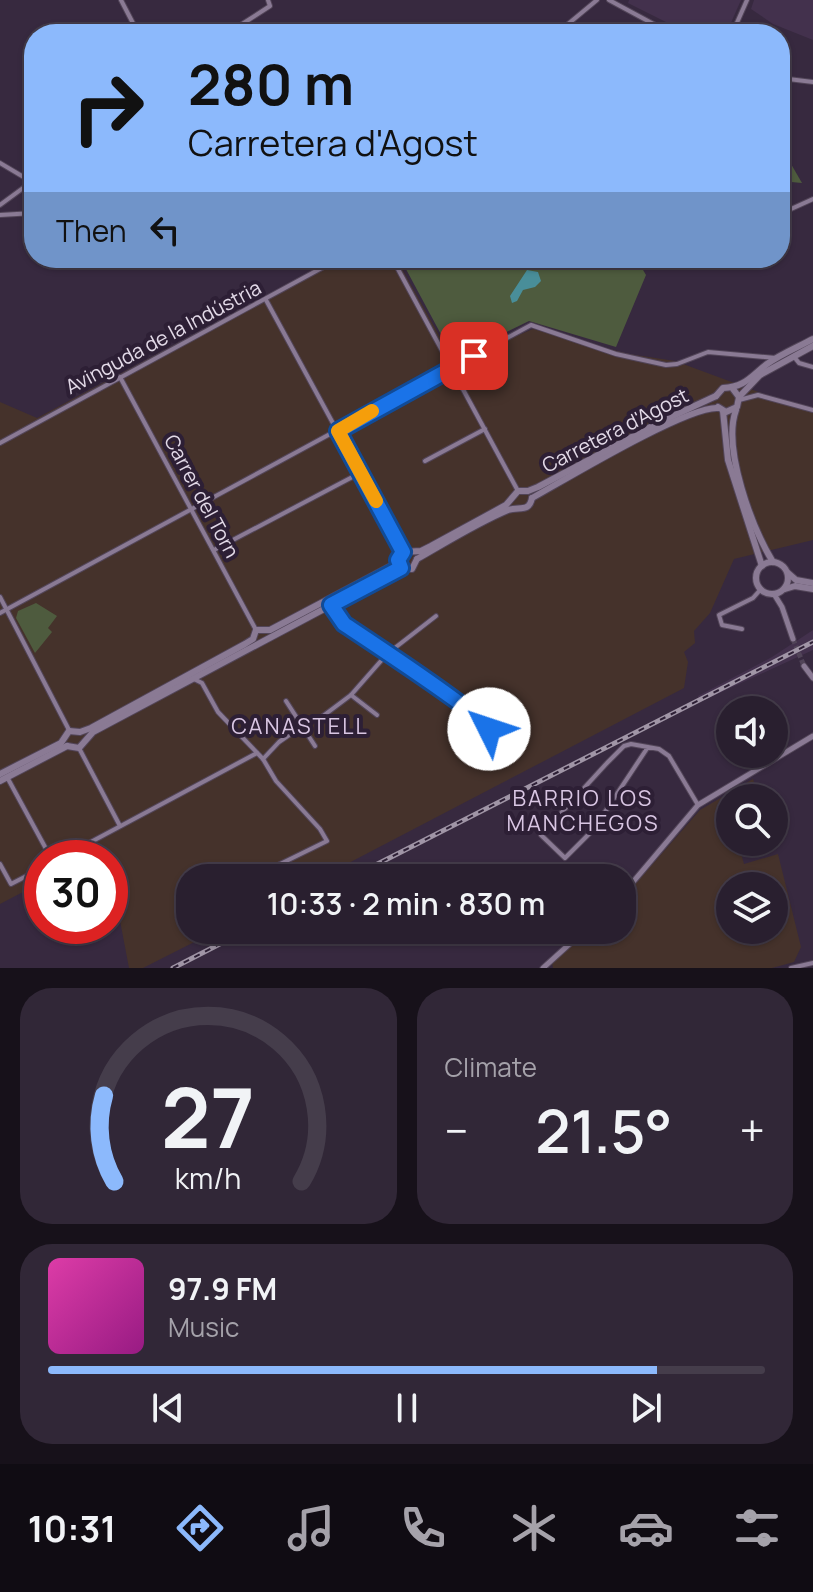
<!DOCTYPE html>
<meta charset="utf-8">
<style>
body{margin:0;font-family:Manrope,sans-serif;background:#312737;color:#f1f3f6;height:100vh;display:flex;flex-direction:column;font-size:30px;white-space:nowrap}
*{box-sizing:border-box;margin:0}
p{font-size:26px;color:#a5a2aa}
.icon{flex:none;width:44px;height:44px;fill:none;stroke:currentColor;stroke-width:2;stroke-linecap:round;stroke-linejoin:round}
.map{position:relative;height:968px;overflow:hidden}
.sheet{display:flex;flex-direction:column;gap:20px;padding:20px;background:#17111a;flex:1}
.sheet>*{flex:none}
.banner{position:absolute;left:24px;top:24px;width:766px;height:244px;border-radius:32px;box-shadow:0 2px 6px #0004,0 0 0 2px #453d4b;background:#8cb9fc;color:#111;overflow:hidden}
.controls{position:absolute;left:716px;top:696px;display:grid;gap:16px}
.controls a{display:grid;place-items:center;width:72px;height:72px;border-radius:50%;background:#291f2f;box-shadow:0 2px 6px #0004,0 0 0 2px #453d4b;font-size:40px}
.speed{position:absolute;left:24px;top:840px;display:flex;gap:16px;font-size:40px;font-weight:700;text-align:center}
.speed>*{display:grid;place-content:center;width:104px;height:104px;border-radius:50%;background:#291f2f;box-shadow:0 2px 6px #0004,0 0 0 2px #453d4b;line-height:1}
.speed .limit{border:12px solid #d22;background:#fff;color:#111}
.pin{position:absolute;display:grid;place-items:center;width:68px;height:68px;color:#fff;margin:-34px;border-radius:16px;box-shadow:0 4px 12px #0006}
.me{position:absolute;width:88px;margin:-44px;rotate:311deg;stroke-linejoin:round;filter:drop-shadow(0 0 6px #0008)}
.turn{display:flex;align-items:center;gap:28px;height:168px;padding:0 32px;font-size:36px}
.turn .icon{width:104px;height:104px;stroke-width:2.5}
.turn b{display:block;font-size:56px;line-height:68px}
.then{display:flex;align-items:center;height:76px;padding:0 32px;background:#0003;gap:16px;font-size:30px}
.big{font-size:60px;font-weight:600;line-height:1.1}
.sheet .tile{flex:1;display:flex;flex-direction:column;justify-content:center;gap:12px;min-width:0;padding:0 28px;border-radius:32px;background:#312737}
.sheet .dial{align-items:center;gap:0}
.dial svg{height:208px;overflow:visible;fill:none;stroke:#453d4b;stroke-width:7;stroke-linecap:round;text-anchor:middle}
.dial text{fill:#f1f3f6;stroke:none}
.song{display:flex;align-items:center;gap:24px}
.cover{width:96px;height:96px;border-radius:12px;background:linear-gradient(135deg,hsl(320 70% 55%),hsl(310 70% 35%))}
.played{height:8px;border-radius:4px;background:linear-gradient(90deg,#8cb9fc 85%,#453d4b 85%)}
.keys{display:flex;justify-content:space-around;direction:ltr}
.heat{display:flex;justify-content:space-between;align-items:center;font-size:44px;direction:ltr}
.sheet .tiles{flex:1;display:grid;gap:20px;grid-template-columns:1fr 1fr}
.tile:last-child{grid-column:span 2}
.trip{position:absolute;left:176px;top:864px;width:460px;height:80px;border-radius:32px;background:#291f2f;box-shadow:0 2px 6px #0004,0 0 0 2px #453d4b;font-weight:600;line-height:80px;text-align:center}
.menu{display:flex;height:128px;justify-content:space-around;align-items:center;background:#100c13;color:#a5a2aa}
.menu .icon{width:56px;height:56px}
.menu .selected{color:#8cb9fc}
.menu b{font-size:36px;color:#f1f3f6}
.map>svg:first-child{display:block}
</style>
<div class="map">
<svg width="813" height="968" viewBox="0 0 813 968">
<rect width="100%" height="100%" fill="#37293f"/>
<g fill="#43314d">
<path d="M629,0H741L726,34H690L628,3Z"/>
<path d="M754,0H813V40L773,24L751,9Z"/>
<path d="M813,630V650L700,702L698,696L772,657Z"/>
</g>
<g fill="#45322b" fill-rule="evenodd">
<path d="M337,258H396L454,362L533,329L629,354L675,361L813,412V540L734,559L710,613L694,631L695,643L684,652L688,662L684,688L320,878H190V930H218L143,968H129L106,847L86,858H42V882L0,904V402L37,418Z"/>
<path d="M753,779L759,798H730V842H738L744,864L778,854L801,947L794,962L772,968H553L552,963L589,930H622V899L700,810ZM730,886H774V930H730Z"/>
</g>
<g fill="#4e5b3e">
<path d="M780,145L802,183L780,181Z"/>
<path d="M400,258H636L646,275L616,347L529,321L457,356L451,353Z"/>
<path d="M36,603L57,616L48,628L52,632L35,653L16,618L18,611Z"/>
</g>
<path fill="#498e99" d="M527,270L538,272L541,281L535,287L523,290L517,301L512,303L510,296Z"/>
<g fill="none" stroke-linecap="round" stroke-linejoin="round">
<path stroke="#514458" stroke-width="5" stroke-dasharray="5 2.5" stroke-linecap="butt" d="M793,639L804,666"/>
<g stroke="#524558" stroke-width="6">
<g id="minor">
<path d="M121,0L136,29"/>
<path d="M609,0L672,34"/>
<path d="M239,26L270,6L268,0"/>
<path d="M105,34L136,29L254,26L266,34"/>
<path d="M212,34L216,27"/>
<path d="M556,34L597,0"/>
<path d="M732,34L747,0"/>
<path d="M780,78L813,82"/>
<path d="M0,163L32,182"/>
<path d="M0,205L34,180"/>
<path d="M780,214L813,199"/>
<path d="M0,215L34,213"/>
<path d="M321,258L333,262"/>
<path d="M392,258L518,491"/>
<path d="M266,300L403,552"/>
<path d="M795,358L799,363L813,367"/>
<path d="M120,377L256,630"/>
<path d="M739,400L758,395L813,410"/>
<path d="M0,443L340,258"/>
<path d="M425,461L485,429"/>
<path d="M214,550L360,473"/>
<path d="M0,597L69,730"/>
<path d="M331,605L344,624C364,638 484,717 489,729"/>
<path d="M0,613L531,325L616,354L666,365L677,364L708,352L776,358"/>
<path d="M742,629L722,625L719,615L753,598L761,589"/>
<path d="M194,679L202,683L218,712L263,759L276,781L320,829L327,841L270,869"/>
<path d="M286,701L315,746"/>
<path d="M377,715L351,695L387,654L436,616"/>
<path d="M319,719L351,695"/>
<path d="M648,747L593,830L565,858L541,835L607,763L624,746L631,744L659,749L669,756L698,805"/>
<path d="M79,748L120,826"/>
<path d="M263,759L279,742L302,726"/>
<path d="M7,777L51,858"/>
<path d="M61,858L257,753"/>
<path d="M0,864L11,884L42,868"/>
<path d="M791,968L813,963"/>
</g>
</g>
<g stroke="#524558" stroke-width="7">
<g id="tertiary">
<path d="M774,594L782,607L793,639"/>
<path d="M804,666L813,678"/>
<path d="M622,895L698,805L813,736"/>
<path d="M543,968L585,930"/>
</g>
</g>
<g stroke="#524558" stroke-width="8">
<g id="secondary">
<path d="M716,396L723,388C745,387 750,377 767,364C781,354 798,347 813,339"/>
<path d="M739,397L760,375L813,346"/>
<path d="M718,407L726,412L737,407L739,397L733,389"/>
<path d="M736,410C722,448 752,528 773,562"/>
<path d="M723,411L728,460L762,566"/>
<path d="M532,498C566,479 687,406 718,408"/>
<path d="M417,559C447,542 477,523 508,510C519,506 529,513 532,498"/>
<circle cx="772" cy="578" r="16"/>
<path d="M401,568L412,569L417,559"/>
<path d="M788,573L796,580L813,583"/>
<path d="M785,589L795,586L813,589"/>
<path d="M67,746L79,748L93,732L401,568"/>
<path d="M0,774L61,743L69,731L80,732L91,728L245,644L253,639L256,630H270L391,566L403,552L421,551L431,546L506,505L518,491H528L538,487L660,422L716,396"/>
<path d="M0,781L67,746"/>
</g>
</g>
<use href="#minor" stroke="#8a7a94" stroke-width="4"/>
<use href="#tertiary" stroke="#8a7a94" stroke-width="5"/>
<use href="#secondary" stroke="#8a7a94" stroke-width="6"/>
<g stroke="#a095a6" stroke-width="5">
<g id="rail">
<path d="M350,878L813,642"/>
<path d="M173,968L247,930"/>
</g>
</g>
<use href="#rail" stroke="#2d1f35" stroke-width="2" stroke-dasharray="6" stroke-linecap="butt"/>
</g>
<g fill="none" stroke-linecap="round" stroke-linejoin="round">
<g stroke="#114b97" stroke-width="20">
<path id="route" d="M474,356L338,431L403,552L398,560L401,568L331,605L344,624C365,638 484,716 489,729"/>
</g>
<use href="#route" stroke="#1a73e8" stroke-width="14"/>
<path stroke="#f59e0b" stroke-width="14" d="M372,411L338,431L376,501"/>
</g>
<g text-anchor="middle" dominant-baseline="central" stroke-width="8" stroke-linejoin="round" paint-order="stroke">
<g font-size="20" fill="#e3dae8" stroke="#2d1f35">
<text transform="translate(163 337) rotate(-28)">Avinguda de la Indústria</text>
<text transform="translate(615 430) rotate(-27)">Carretera d'Agost</text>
<text transform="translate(202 496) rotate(62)">Carrer del Torn</text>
</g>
<g font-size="22" letter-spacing="2" fill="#d9c6e3" stroke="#2d1f35">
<text x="300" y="726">CANASTELL</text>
<text x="583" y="798">BARRIO LOS<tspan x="583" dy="25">MANCHEGOS</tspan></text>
</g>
</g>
</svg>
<div class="controls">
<a><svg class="icon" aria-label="sound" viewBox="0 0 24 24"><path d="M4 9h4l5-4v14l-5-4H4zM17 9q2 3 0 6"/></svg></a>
<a><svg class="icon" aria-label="search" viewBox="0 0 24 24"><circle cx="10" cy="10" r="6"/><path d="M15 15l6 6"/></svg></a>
<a><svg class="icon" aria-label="layers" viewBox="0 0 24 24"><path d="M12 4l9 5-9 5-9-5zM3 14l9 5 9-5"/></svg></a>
</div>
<div class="speed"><div class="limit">30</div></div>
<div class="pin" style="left:474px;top:356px;background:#d93025"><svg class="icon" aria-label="arrive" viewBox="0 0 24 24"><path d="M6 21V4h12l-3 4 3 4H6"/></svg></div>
<svg class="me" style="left:489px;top:729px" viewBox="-20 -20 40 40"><circle r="19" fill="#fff"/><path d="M0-13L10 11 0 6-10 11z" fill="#1a73e8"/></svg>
<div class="trip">10:33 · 2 min · 830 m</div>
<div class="banner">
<div class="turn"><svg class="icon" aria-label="right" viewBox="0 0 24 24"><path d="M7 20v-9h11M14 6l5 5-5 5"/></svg><div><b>280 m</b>Carretera d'Agost</div></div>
<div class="then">Then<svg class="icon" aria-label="left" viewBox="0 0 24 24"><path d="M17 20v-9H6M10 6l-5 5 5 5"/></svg></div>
</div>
</div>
<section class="sheet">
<div class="tiles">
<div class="tile dial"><svg viewBox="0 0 100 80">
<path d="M14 69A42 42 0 1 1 86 69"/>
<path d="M14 69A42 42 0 0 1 10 36" stroke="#8cb9fc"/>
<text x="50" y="56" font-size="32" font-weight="700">27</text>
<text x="50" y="72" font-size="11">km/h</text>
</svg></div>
<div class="tile"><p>Climate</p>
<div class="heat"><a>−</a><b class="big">21.5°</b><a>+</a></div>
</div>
<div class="tile">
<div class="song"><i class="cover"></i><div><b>97.9 FM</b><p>Music</p></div></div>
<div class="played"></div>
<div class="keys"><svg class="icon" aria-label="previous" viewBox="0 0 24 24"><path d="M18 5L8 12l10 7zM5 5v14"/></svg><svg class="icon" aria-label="pause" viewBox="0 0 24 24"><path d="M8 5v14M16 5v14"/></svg><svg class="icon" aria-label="next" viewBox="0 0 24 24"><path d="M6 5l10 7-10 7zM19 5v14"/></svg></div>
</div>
</div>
</section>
<nav class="menu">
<b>10:31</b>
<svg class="icon selected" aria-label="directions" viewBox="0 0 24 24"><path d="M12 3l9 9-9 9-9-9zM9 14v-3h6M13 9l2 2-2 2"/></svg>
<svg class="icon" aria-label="music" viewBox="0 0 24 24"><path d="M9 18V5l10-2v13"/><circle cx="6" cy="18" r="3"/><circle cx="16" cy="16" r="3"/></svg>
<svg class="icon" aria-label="phone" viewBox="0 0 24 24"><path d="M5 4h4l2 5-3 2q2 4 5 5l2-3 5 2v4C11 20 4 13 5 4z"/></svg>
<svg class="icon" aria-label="climate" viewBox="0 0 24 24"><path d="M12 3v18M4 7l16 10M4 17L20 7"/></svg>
<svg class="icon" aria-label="car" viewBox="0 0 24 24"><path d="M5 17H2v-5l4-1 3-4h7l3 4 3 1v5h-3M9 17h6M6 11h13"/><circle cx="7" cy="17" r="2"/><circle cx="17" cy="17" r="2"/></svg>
<svg class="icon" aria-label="filters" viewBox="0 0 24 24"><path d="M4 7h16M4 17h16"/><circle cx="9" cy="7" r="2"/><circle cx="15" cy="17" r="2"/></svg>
</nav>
